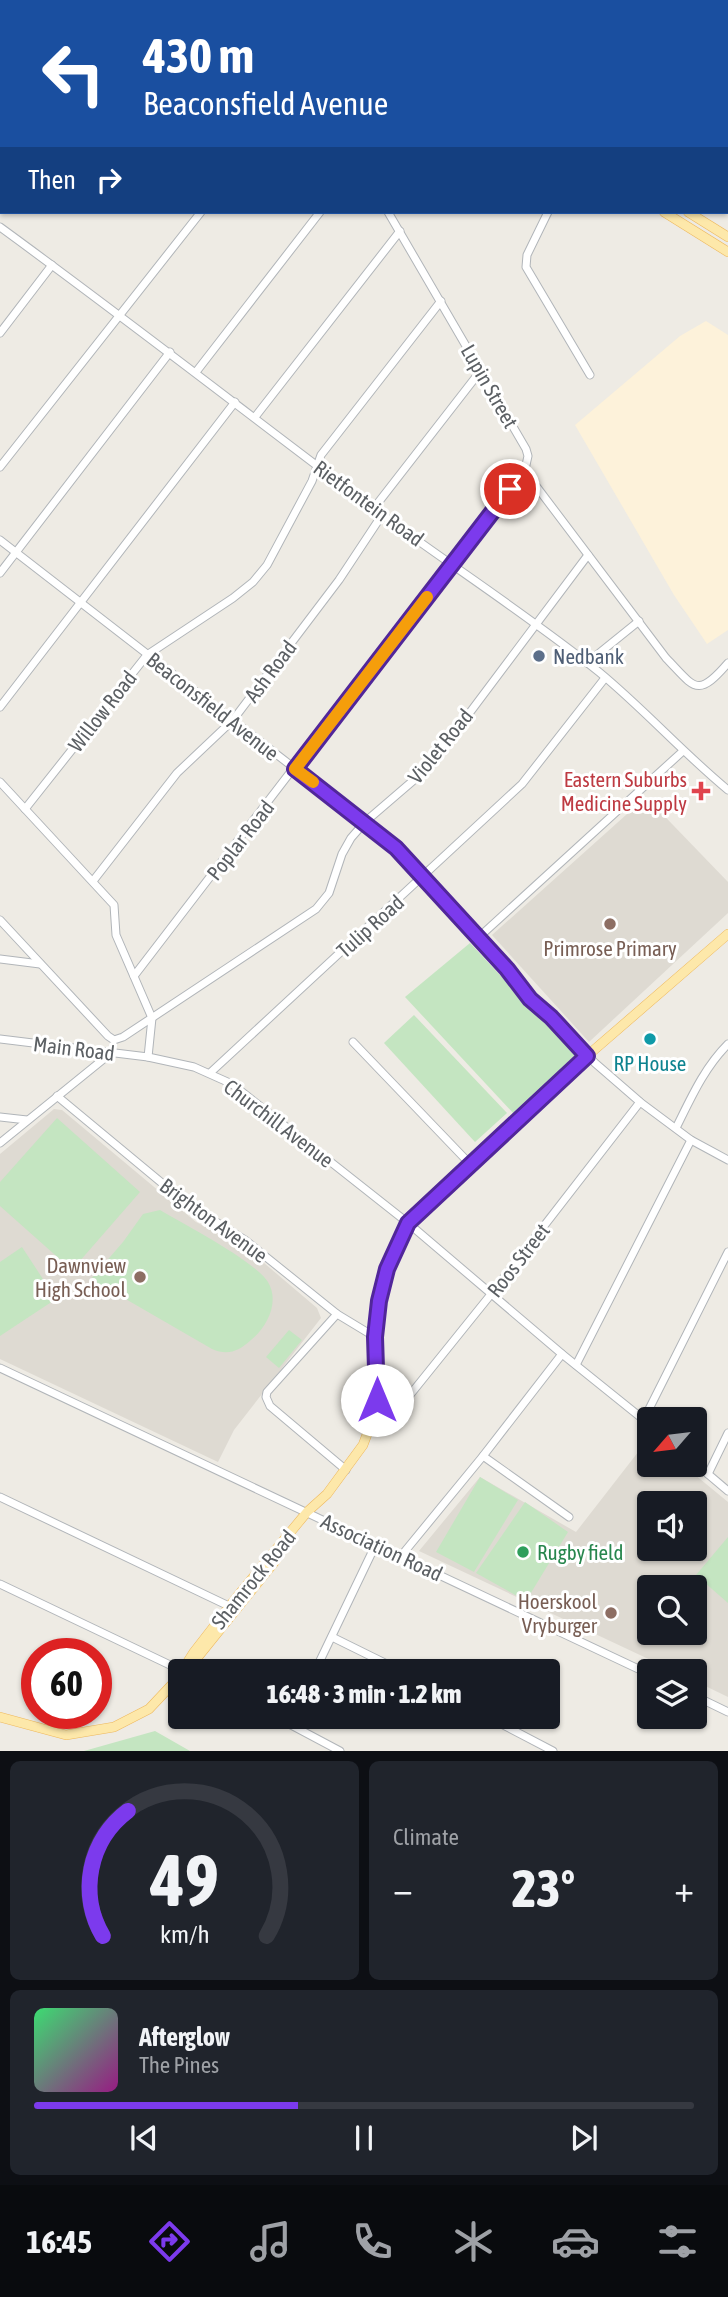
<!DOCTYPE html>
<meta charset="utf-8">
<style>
body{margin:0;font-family:"Asap Condensed",sans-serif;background:#20242c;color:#f1f3f6;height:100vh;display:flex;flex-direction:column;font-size:26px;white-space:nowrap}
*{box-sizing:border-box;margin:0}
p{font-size:23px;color:#9ea1a6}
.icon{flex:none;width:38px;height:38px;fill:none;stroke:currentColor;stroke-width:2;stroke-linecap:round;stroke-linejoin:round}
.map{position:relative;height:1751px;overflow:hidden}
.details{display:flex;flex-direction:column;gap:10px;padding:10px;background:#0d0f14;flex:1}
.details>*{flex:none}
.banner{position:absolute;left:0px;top:0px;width:728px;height:214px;box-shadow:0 2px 5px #0004;background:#1a4fa0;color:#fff;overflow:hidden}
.needle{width:46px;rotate:242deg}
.tools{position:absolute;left:637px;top:1407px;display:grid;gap:14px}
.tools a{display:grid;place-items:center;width:70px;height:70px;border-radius:7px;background:#171b24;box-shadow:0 2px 5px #0004;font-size:35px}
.speed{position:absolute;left:21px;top:1638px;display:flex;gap:14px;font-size:35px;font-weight:700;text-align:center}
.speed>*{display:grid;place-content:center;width:91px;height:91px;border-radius:50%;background:#171b24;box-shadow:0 2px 5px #0004;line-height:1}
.speed .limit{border:10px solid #d22;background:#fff;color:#111}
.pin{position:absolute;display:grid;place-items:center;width:60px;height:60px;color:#fff;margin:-30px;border:4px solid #fff;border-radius:50%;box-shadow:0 2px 7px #0007}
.me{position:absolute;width:77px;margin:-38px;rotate:0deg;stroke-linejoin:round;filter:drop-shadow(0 0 5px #0008)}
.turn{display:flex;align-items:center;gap:24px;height:147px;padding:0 28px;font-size:32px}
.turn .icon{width:91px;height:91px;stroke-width:2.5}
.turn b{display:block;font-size:49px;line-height:60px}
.then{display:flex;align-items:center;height:66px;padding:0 28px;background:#0003;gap:14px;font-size:26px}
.big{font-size:52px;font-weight:800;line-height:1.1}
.details .widget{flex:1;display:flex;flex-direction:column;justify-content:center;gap:10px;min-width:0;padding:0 24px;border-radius:10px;background:#20242c}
.details .dial{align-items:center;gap:0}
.dial svg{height:182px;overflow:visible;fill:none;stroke:#363941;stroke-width:7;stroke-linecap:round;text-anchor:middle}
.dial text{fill:#f1f3f6;stroke:none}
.song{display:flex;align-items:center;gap:21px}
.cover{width:84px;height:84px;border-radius:10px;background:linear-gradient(135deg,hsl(140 70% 55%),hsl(310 70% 35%))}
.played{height:7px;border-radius:4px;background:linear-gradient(90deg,#7c3aed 40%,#363941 40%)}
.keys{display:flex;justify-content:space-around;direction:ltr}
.heat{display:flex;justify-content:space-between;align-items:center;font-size:38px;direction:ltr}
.details .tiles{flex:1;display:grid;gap:10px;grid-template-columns:1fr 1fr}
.widget:last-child{grid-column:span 2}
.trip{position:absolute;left:168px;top:1659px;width:392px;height:70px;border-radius:7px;background:#171b24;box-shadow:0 2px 5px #0004;font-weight:800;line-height:70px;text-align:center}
.tabs{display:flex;height:112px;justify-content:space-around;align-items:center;background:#090b0e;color:#9ea1a6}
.tabs .icon{width:49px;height:49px}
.tabs .active{color:#7c3aed}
.tabs b{font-size:32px;color:#f1f3f6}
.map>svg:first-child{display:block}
</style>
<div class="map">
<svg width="728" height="1751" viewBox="0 0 728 1751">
<rect width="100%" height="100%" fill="#eeebe4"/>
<path fill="#fdf2da" d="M706,321L728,335V630L707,644L674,595L575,425L680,336Z"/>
<g fill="#dedad2" fill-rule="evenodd">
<path d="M646,797L728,882V913L589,1042L492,935Z"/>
<path d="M54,1109L62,1110L196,1222L244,1246L317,1308L321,1318L234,1430L218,1462L0,1359V1154Z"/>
<path d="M649,1438V1465H683L728,1502V1697L695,1681V1671H674L419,1551L480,1477L576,1532ZM649,1503H695V1549H649ZM649,1587H695V1633H649Z"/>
</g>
<g fill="#c4e5c1">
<path d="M470,943L575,1055L514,1114L405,997Z"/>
<path d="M414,1015L507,1113L475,1142L384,1043Z"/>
<path d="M57,1118L140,1192L72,1270L0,1206V1182Z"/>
<path d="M160,1210C185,1225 255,1261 268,1282C280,1302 267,1327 251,1340C239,1351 228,1356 212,1349L91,1279L123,1242L143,1214Z"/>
<path d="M22,1247L56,1299L0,1336V1262Z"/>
<path d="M289,1330L302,1340L279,1368L266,1357Z"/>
<path d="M480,1477L518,1500L474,1572L436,1552Z"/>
<path d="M525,1502L568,1532L526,1601L476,1573Z"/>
<path d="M728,1537V1603L696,1575Z"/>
<path d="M155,1731L190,1751H84Z"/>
</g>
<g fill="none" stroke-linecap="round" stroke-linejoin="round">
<g stroke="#b1b5b9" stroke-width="9">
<g id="minor">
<path d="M470,0L473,2"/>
<path d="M661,0V2"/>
<path d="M677,0L683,2"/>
<path d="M393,2L395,0"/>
<path d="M438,2L439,0"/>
<path d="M503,2V0"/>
<path d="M602,2L604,0"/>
<path d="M726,2L728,0"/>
<path d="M726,18H728"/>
<path d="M726,90L728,93"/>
<path d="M726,145L728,147"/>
<path d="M548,212L527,255L526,267L590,375"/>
<path d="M0,227C129,321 253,418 381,514C453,567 529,616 599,672C644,709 683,753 728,790"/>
<path d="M0,333L52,265"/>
<path d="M196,372L320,212"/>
<path d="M255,417L400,231"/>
<path d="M0,467L201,212"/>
<path d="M524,470L666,658C695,688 697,699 728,663"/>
<path d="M374,508L482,369"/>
<path d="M0,540L382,836L411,864L595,1063L640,1102L691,1140L728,1160"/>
<path d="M0,573L170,352"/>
<path d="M587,663L639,621"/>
<path d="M0,707L235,402"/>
<path d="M0,782L114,905L116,935L152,1018L148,1057"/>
<path d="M25,809L147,655L233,598L253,582L267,565L312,481L321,455L441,301"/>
<path d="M93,881L177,773L233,720L339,580L382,515"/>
<path d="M0,920L108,1036L114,1040L123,1037L316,909L329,893L342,854L351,838L365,822L429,767L588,555"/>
<path d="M478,938L683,751"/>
<path d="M0,959L40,964"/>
<path d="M134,976L526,465L528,456L526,449L388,212"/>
<path d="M0,1039L148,1057L194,1067L232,1084L408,1223L562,1354L649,1424"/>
<path d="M353,1042L471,1165"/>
<path d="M210,1073L522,784L605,678"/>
<path d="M57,1096L186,1203L245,1240L337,1314L375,1337"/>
<path d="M0,1117L27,1120"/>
<path d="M676,1128C691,1098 704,1068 728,1044"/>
<path d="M0,1143L111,1053"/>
<path d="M337,1314L267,1392L266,1397L270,1406L346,1470"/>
<path d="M576,1365L691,1140"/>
<path d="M0,1368L649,1674"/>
<path d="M393,1416L492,1293L640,1102"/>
<path d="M644,1419L728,1252"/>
<path d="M483,1456L569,1517"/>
<path d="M695,1463L728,1491"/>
<path d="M708,1474L728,1433"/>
<path d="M0,1497L233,1608"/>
<path d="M401,1556L483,1456L562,1354"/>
<path d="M0,1584L170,1665L186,1670"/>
<path d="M332,1637L401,1671"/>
<path d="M315,1671L375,1546"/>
<path d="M695,1696L728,1712"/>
<path d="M276,1717L340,1751"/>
<path d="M488,1717L553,1751"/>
</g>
</g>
<g stroke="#eeb85d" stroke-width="10">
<g id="major">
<path d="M0,54H2"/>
<path d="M0,67H2"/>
<path d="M664,212L728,252"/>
<path d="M688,212L728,237"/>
<path d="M193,1663L276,1560"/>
<path d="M182,1671L194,1652L236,1598L307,1512L327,1494L363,1445L375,1413L377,1400L375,1337L379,1301L387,1269L408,1223L587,1056L728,934"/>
<path d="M0,1717L66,1735L114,1727L149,1709L180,1676"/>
</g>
</g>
<use href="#minor" stroke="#fff" stroke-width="7"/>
<use href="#major" stroke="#fde8aa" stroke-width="9"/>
</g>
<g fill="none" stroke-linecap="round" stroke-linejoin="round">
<g stroke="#51269a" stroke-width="18">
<path id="route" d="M377,1400L375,1337L379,1301L387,1269L408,1223L587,1056L551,1017L530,999L507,969L396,848L295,769L510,489"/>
</g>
<use href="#route" stroke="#7c3aed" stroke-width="12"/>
<path stroke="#f59e0b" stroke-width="12" d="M313,782L295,769L427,597"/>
</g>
<circle fill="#5c6f8a" stroke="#fff" stroke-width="2.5" cx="539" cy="656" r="7"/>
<path fill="#e0444e" stroke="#fff" stroke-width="2.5" d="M697.5 780.5h7v7h7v7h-7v7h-7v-7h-7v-7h7z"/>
<g fill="#8d6e63" stroke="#fff" stroke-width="2.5">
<circle cx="610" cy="924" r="7"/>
<circle cx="140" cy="1277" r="7"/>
<circle cx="611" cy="1613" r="7"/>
</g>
<circle fill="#0f9aa8" stroke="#fff" stroke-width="2.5" cx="650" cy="1039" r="7"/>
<circle fill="#2e9e5b" stroke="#fff" stroke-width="2.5" cx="523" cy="1552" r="7"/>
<g text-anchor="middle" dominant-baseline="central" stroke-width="6" stroke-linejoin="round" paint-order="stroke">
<g font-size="21" fill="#5c6064" stroke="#fff">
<text transform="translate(490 386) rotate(60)">Lupin Street</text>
<text transform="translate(369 503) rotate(36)">Rietfontein Road</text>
<text transform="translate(270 671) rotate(-53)">Ash Road</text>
<text transform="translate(213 706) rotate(38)">Beaconsfield Avenue</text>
<text transform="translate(102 711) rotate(-52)">Willow Road</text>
<text transform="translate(440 746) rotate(-51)">Violet Road</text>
<text transform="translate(240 840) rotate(-52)">Poplar Road</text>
<text transform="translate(370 926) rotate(-42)">Tulip Road</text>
<text transform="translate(74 1048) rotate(7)">Main Road</text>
<text transform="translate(279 1123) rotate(37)">Churchill Avenue</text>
<text transform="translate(214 1220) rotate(36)">Brighton Avenue</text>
<text transform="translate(518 1260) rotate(-52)">Roos Street</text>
<text transform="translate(382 1547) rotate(25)">Association Road</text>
<text transform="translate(253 1579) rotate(-51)">Shamrock Road</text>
</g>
<g font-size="21" fill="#4e5e75" stroke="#fff" text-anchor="start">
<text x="553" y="656">Nedbank</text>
</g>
<g font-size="21" fill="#be3a42" stroke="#fff" text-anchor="end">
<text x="687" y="779">Eastern Suburbs<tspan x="687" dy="24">Medicine Supply</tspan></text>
</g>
<g font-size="21" fill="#785e54" stroke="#fff" text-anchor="end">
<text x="610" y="948" text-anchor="middle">Primrose Primary</text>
<text x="126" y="1265">Dawnview<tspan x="126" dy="24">High School</tspan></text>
<text x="597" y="1601">Hoerskool<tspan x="597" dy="24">Vryburger</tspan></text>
</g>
<g font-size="21" fill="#0d838f" stroke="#fff">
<text x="650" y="1063">RP House</text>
</g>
<g font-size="21" fill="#27864d" stroke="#fff" text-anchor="start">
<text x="537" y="1552">Rugby field</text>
</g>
</g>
</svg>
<div class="tools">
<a><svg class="needle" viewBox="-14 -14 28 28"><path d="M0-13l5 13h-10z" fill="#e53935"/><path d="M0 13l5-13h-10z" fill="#9ea1a6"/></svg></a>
<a><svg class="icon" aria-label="sound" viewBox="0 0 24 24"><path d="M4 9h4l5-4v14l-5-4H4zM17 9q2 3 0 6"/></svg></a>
<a><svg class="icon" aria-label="search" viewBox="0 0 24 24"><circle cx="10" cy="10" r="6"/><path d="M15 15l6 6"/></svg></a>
<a><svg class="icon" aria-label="layers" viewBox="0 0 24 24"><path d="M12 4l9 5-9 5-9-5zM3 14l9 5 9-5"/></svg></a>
</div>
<div class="speed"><div class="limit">60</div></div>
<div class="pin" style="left:510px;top:489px;background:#d93025"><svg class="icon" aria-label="arrive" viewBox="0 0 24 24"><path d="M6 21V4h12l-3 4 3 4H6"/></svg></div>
<svg class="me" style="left:377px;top:1400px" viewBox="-20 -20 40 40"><circle r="19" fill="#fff"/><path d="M0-13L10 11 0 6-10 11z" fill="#7c3aed"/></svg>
<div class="trip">16:48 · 3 min · 1.2 km</div>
<div class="banner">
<div class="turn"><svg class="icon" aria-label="left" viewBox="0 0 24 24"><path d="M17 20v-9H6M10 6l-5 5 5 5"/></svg><div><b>430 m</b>Beaconsfield Avenue</div></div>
<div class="then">Then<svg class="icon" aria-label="right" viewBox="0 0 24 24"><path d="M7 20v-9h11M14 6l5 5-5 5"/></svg></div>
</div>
</div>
<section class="details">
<div class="tiles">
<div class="widget dial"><svg viewBox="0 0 100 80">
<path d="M14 69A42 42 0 1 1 86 69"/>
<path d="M14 69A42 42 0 0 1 25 14" stroke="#7c3aed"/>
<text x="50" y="56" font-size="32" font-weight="700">49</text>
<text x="50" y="72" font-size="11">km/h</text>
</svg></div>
<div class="widget"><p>Climate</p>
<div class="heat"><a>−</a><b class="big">23°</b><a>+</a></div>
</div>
<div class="widget">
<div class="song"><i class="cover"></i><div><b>Afterglow</b><p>The Pines</p></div></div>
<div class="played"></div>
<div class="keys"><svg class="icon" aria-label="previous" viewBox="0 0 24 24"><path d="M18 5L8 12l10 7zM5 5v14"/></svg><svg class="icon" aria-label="pause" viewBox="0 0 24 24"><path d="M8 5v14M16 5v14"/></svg><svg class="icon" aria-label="next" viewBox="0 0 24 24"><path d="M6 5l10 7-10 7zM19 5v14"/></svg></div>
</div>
</div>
</section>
<nav class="tabs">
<b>16:45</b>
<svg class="icon active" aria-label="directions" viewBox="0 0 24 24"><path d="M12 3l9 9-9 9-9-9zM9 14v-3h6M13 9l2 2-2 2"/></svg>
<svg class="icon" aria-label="music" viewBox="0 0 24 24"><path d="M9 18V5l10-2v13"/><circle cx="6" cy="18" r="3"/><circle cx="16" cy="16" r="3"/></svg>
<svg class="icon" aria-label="phone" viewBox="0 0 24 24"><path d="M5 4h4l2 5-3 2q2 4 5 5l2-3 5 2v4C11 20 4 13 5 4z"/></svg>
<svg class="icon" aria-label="climate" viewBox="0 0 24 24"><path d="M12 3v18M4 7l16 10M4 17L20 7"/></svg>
<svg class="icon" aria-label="car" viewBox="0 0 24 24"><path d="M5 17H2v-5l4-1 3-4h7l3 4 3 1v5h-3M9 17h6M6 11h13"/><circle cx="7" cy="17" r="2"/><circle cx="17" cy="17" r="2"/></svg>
<svg class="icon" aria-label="filters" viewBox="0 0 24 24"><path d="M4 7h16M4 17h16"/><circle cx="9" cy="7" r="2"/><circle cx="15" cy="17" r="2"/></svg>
</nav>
